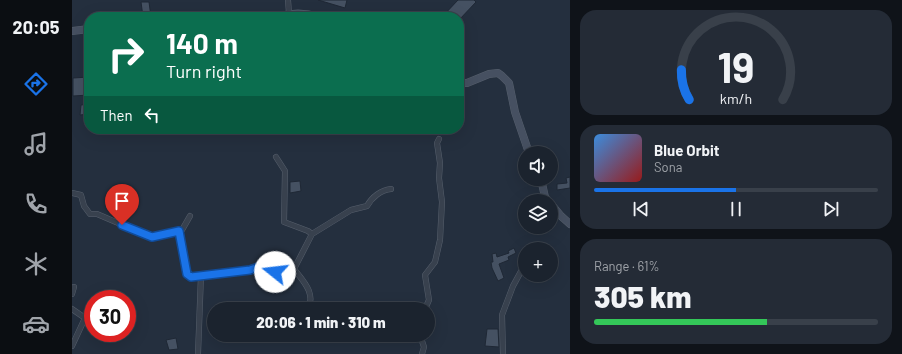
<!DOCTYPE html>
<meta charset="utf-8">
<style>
body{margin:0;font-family:Barlow,sans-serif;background:#242b36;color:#f1f3f6;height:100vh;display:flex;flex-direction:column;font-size:15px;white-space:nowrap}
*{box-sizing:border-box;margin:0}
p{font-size:13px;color:#a0a4aa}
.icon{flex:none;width:22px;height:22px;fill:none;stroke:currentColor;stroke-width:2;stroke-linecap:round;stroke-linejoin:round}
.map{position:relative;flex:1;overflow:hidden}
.details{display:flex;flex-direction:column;gap:10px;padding:10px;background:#0f1319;width:332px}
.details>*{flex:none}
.hud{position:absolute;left:12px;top:12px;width:380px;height:122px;border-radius:16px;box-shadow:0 4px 16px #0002,0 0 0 1px #39404a;background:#0b6e4f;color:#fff;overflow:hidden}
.controls{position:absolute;left:446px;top:146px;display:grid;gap:8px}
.controls a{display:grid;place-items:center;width:40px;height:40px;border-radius:50%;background:#1b232e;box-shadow:0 4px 16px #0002,0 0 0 1px #39404a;font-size:20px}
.speed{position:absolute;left:12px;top:290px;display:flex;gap:8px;font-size:20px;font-weight:700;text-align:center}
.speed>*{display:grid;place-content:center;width:52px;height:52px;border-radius:50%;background:#1b232e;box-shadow:0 4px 16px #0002,0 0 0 1px #39404a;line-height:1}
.speed .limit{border:6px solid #d22;background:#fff;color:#111}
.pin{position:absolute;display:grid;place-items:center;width:34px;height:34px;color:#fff;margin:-41px -17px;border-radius:50% 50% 50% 0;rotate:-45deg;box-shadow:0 0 4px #0007}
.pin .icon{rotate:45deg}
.me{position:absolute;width:44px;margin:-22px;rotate:286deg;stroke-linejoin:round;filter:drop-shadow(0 0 3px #0008)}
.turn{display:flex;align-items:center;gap:14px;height:84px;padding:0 16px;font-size:18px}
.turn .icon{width:52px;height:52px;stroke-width:2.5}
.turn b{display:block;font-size:28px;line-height:34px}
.then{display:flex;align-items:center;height:38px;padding:0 16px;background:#0003;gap:8px;font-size:15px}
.big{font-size:30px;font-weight:800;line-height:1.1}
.details .card{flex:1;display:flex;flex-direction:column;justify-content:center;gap:6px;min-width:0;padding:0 14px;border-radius:16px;background:#242b36}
.details .dial{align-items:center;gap:0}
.dial svg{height:104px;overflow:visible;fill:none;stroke:#39404a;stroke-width:7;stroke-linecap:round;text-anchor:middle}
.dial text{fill:#f1f3f6;stroke:none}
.song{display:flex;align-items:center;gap:12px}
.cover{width:48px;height:48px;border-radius:6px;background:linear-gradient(135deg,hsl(210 70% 55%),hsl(0 70% 35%))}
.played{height:4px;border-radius:2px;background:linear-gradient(90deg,#1a73e8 50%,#39404a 50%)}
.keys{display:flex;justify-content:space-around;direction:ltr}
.charge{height:6px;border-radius:3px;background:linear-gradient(90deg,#34c759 61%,#39404a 0)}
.trip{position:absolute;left:135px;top:302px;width:228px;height:40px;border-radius:20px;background:#1b232e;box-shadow:0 4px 16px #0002,0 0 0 1px #39404a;font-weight:800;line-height:40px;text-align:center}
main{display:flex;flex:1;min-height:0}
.menu{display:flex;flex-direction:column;width:72px;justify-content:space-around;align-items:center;background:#0b0e12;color:#a0a4aa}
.menu .icon{width:28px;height:28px}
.menu .active{color:#1a73e8}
.menu b{font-size:18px;color:#f1f3f6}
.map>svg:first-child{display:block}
</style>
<main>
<nav class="menu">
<b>20:05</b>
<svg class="icon active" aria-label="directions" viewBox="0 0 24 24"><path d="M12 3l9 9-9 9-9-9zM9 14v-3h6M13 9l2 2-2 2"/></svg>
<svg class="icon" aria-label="music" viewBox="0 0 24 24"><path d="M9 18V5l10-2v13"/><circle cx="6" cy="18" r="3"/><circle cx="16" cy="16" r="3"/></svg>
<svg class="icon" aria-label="phone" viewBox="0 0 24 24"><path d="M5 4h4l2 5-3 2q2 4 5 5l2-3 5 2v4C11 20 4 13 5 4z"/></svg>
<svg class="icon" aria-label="climate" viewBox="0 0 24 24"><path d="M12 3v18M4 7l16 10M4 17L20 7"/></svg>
<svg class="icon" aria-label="car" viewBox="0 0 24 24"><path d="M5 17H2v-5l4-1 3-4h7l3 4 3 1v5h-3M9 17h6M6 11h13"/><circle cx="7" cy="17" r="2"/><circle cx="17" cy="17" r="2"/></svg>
</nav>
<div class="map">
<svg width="498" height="354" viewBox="0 0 498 354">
<rect width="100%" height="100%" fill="#242f3e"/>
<g fill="#455162" stroke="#1f2835">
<path d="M246,0H275L273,8Z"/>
<path d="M386,0H402L404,2L387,20V17H370Z"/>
<path d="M69,2H77L79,17H71Z"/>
<path d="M17,77V95L1,96V78Z"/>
<path d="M17,104V114L8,115L9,105Z"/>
<path d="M498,177V188L485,190V184L495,183L494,178Z"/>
<path d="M228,181L229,191L218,193V182Z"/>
<path d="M442,248L444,253L436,257L437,260L427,264L432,278L426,281L420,268L419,262H421L420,254L424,253L425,257L437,253L436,251Z"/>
<path d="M415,329H426L427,347L413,346Z"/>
<path d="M104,338L106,349L97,350L94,340Z"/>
</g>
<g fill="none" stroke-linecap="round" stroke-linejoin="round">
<g stroke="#565f6c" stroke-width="6">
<g id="street">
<path d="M216,0L217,13"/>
<path d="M204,157L213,171L212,222L236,231L240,234"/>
<path d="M0,193L9,195L12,206L18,214H25L79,237L110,230L118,216"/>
<path d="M107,231L115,274L119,277L178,270L192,265L198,271L222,269"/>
<path d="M0,294L2,287"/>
<path d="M0,309L13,318L0,346"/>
<path d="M236,309C244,293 231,281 222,269L240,234L279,210L295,206C300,197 309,190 319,189"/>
<path d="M353,309L357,300L353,275L363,262L368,240L370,202L367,178L368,163L365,143L367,139"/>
<path d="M348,335L352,347L350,354"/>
<path d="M126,354L129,275"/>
<path d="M431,354L430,315L441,286L453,264"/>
</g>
</g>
<g stroke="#565f6c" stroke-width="8">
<g id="secondary">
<path d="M205,17C220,12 232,12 247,17"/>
<path d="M0,31L17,29"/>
<path d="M387,83H395L417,74L426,73L430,76L437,83L443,112L457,153"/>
<path d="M469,179L473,197L476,201"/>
<path d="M479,204L489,216L498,224"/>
</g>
</g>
<use href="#street" stroke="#38414e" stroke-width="5"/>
<use href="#secondary" stroke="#465061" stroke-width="7"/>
</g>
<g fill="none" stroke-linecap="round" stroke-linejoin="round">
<g stroke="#114b97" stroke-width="10">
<path id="route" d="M50,225L80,237L107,231L115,274L119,277L178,270L192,265L198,271L203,272"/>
</g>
<use href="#route" stroke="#1a73e8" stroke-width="7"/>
</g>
</svg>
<div class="controls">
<a><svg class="icon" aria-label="sound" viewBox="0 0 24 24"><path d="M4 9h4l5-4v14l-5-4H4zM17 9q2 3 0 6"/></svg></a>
<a><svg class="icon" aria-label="layers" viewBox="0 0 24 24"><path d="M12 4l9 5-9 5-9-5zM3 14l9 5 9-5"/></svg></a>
<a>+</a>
</div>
<div class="speed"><div class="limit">30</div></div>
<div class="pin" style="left:50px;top:225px;background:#d93025"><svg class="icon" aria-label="arrive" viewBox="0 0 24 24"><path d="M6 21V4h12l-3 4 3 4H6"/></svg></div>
<svg class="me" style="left:203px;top:272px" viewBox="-20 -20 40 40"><circle r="19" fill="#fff"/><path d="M0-13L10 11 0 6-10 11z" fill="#1a73e8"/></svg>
<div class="trip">20:06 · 1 min · 310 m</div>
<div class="hud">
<div class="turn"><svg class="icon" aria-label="right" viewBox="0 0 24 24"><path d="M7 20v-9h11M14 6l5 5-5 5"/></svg><div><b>140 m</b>Turn right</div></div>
<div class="then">Then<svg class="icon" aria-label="left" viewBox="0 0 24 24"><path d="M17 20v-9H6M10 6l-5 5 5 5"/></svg></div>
</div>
</div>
<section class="details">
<div class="card dial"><svg viewBox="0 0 100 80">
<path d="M14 69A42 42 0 1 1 86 69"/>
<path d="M14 69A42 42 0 0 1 8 46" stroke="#1a73e8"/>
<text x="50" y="56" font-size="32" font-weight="700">19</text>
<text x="50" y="72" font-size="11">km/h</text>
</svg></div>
<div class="card">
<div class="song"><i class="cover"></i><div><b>Blue Orbit</b><p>Sona</p></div></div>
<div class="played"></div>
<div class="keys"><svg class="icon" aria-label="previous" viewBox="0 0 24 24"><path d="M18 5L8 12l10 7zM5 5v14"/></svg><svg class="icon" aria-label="pause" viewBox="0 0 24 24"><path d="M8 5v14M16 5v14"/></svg><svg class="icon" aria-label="next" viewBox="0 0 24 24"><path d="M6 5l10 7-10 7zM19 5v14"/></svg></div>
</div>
<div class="card"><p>Range · 61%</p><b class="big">305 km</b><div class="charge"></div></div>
</section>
</main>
